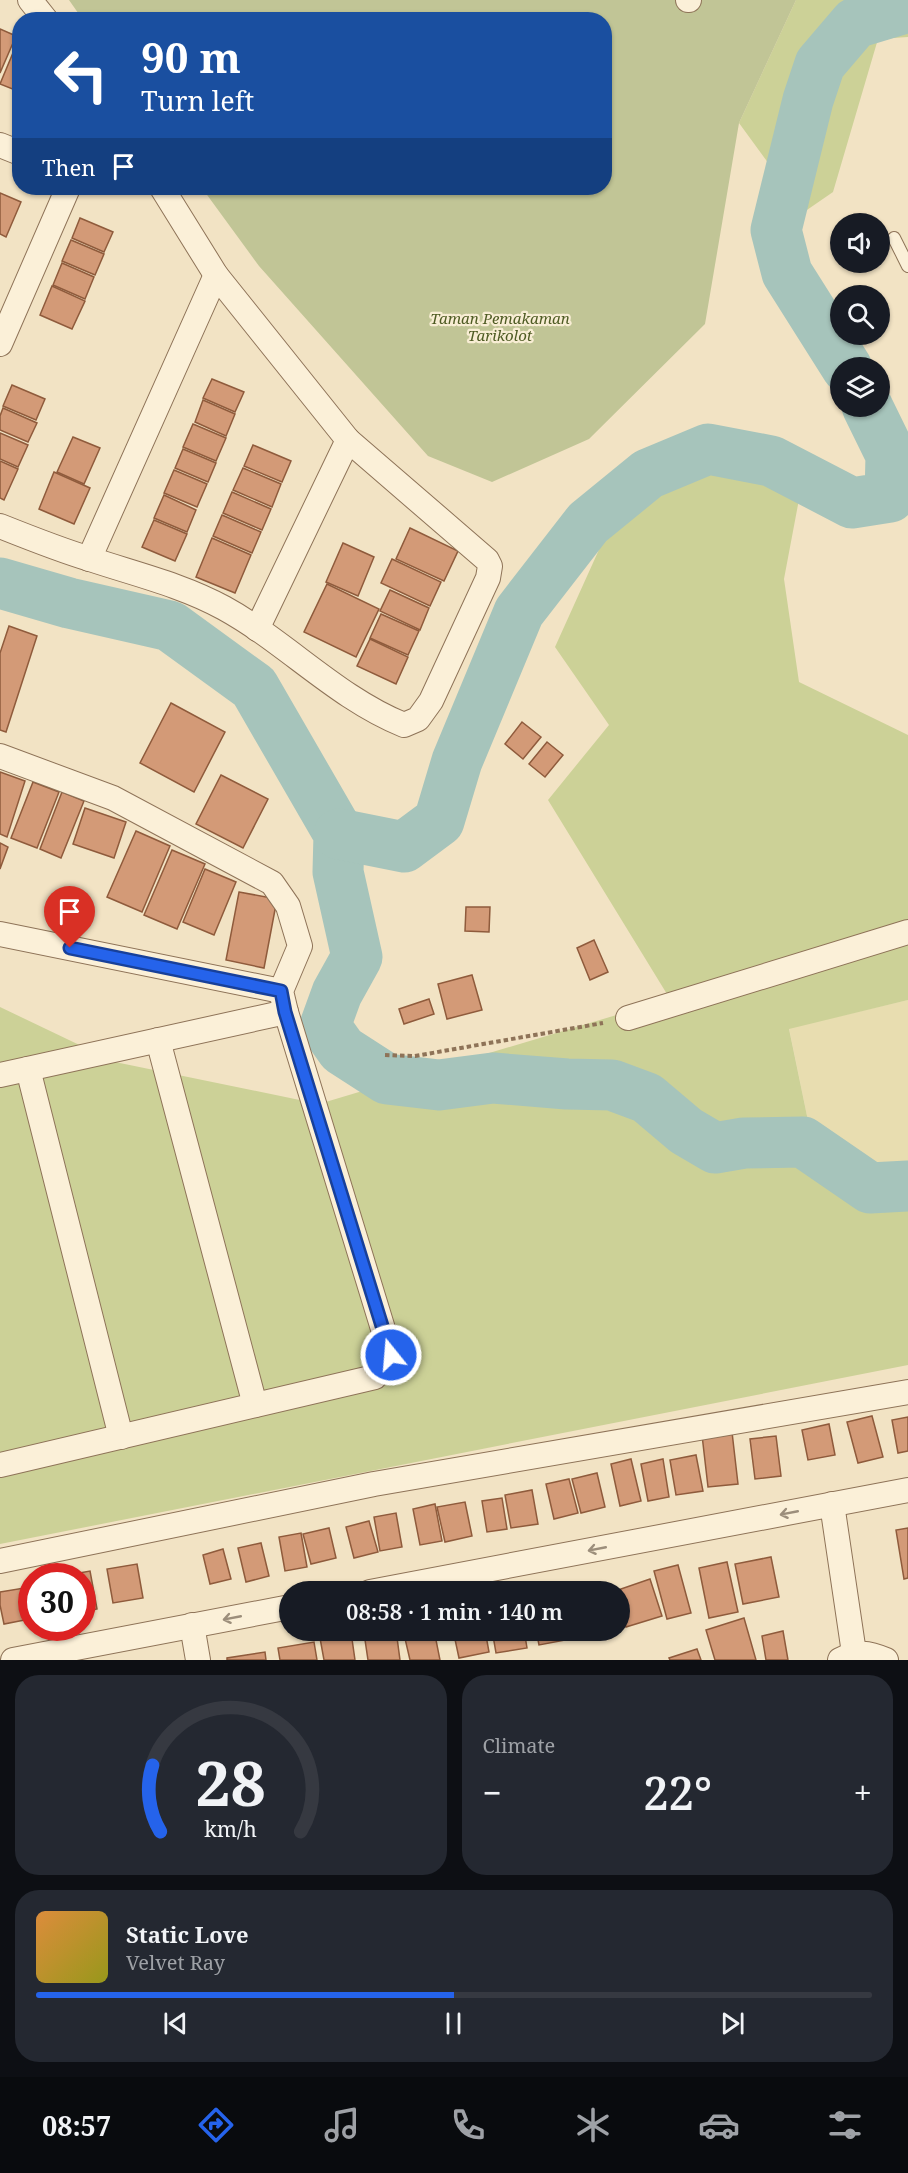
<!DOCTYPE html>
<meta charset="utf-8">
<style>
body{margin:0;font-family:"Noto Serif",serif;background:#242831;color:#f1f3f6;height:100vh;display:flex;flex-direction:column;font-size:22px;white-space:nowrap}
*{box-sizing:border-box;margin:0}
p{font-size:20px;color:#9ea1a6}
.icon{flex:none;width:33px;height:33px;fill:none;stroke:currentColor;stroke-width:2;stroke-linecap:round;stroke-linejoin:round}
.map{position:relative;height:1660px;overflow:hidden}
.drawer{display:flex;flex-direction:column;gap:15px;padding:15px;background:#0d0f14;flex:1}
.drawer>*{flex:none}
.guide{position:absolute;left:12px;top:12px;width:600px;height:183px;border-radius:24px;box-shadow:0 2px 4px #0004;background:#1a4fa0;color:#fff;overflow:hidden}
.fabs{position:absolute;left:830px;top:213px;display:grid;gap:12px}
.fabs a{display:grid;place-items:center;width:60px;height:60px;border-radius:50%;background:#171b24;box-shadow:0 2px 4px #0004;font-size:30px}
.speed{position:absolute;left:18px;top:1563px;display:flex;gap:12px;font-size:30px;font-weight:700;text-align:center}
.speed>*{display:grid;place-content:center;width:78px;height:78px;border-radius:50%;background:#171b24;box-shadow:0 2px 4px #0004;line-height:1}
.speed .limit{border:9px solid #d22;background:#fff;color:#111}
.pin{position:absolute;display:grid;place-items:center;width:51px;height:51px;color:#fff;margin:-62px -26px;border-radius:50% 50% 50% 0;rotate:-45deg;box-shadow:0 0 6px #0007}
.pin .icon{rotate:45deg}
.me{position:absolute;width:66px;margin:-33px;rotate:343deg;stroke-linejoin:round;filter:drop-shadow(0 0 4px #0008)}
.turn{display:flex;align-items:center;gap:21px;height:126px;padding:0 30px;font-size:27px}
.turn .icon{width:78px;height:78px;stroke-width:2.5}
.turn b{display:block;font-size:42px;line-height:51px}
.then{display:flex;align-items:center;height:57px;padding:0 30px;background:#0003;gap:12px;font-size:22px}
.big{font-size:45px;font-weight:600;line-height:1.1}
.drawer .widget{flex:1;display:flex;flex-direction:column;justify-content:center;gap:9px;min-width:0;padding:0 21px;border-radius:24px;background:#242831}
.drawer .dial{align-items:center;gap:0}
.dial svg{height:156px;overflow:visible;fill:none;stroke:#363941;stroke-width:7;stroke-linecap:round;text-anchor:middle}
.dial text{fill:#f1f3f6;stroke:none}
.song{display:flex;align-items:center;gap:18px}
.cover{width:72px;height:72px;border-radius:9px;background:linear-gradient(135deg,hsl(30 70% 55%),hsl(60 70% 35%))}
.played{height:6px;border-radius:3px;background:linear-gradient(90deg,#2563eb 50%,#363941 50%)}
.keys{display:flex;justify-content:space-around;direction:ltr}
.heat{display:flex;justify-content:space-between;align-items:center;font-size:33px;direction:ltr}
.drawer .tiles{flex:1;display:grid;gap:15px;grid-template-columns:1fr 1fr}
.widget:last-child{grid-column:span 2}
.trip{position:absolute;left:279px;top:1581px;width:351px;height:60px;border-radius:30px;background:#171b24;box-shadow:0 2px 4px #0004;font-weight:600;line-height:60px;text-align:center}
.tabs{display:flex;height:96px;justify-content:space-around;align-items:center;background:#090b0e;color:#9ea1a6}
.tabs .icon{width:42px;height:42px}
.tabs .selected{color:#2563eb}
.tabs b{font-size:27px;color:#f1f3f6}
.map>svg:first-child{display:block}
</style>
<div class="map">
<svg width="908" height="1660" viewBox="0 0 908 1660">
<rect width="100%" height="100%" fill="#f2e3c4"/>
<path fill="#e8ddb0" d="M908,1000V1182L818,1169L789,1028Z"/>
<g fill="#ccd197">
<path d="M796,0H908V37L878,39L833,192L804,212L739,123Z"/>
<path d="M720,451L800,494L784,579L799,682L908,735V1000L789,1029L818,1169L908,1182V1365L0,1544V1007L115,1062L319,1104L670,999L548,800L609,725L555,647L616,512Z"/>
</g>
<path fill="#c1c596" d="M69,0H796L739,123L705,324L589,439L492,482L428,456L259,266L202,188H604V20H83Z"/>
<g fill="none" stroke-linecap="round" stroke-linejoin="round">
<g stroke="#a6c4bb" stroke-width="51">
<path d="M847,368L787,273L776,230L808,100L820,64L855,23L908,7"/>
<path d="M0,583L69,603L170,626L254,687L339,834L338,872L357,957L337,993L325,1026L342,1050L387,1079L439,1085L493,1078L567,1084L612,1085L647,1098L686,1131L715,1148L744,1143L803,1142L870,1188L908,1186"/>
<path d="M339,834L404,847L439,821L457,761L519,612L588,523L648,474L708,449L771,461L852,503L890,497L891,455L867,406"/>
</g>
</g>
<g fill="#d39a77" stroke="#8f5b3c" stroke-width="1.5">
<path d="M0,29L16,36L0,73Z"/>
<path d="M20,36V92L0,84Z"/>
<path d="M0,193L21,202L6,237L0,234Z"/>
<path d="M80,218L113,232L104,252L72,238Z"/>
<path d="M71,240L104,254L95,275L62,261Z"/>
<path d="M62,263L94,277L85,299L53,285Z"/>
<path d="M52,286L85,301L72,329L40,315Z"/>
<path d="M212,379L244,392L235,412L203,398Z"/>
<path d="M12,385L45,399L36,420L3,406Z"/>
<path d="M203,400L235,414L226,436L195,422Z"/>
<path d="M3,408L37,423L28,442L0,430V416Z"/>
<path d="M193,424L226,438L216,461L183,447Z"/>
<path d="M0,433L28,445L18,467L0,459Z"/>
<path d="M73,437L100,448L84,484L57,472Z"/>
<path d="M253,445L291,461L282,482L244,466Z"/>
<path d="M183,449L216,463L208,482L175,468Z"/>
<path d="M0,461L18,469L4,500L0,498Z"/>
<path d="M243,468L281,484L272,507L233,490Z"/>
<path d="M174,470L207,484L197,507L164,493Z"/>
<path d="M54,472L90,488L74,524L39,509Z"/>
<path d="M232,492L271,509L262,530L223,513Z"/>
<path d="M164,495L196,510L187,532L154,518Z"/>
<path d="M222,515L261,532L252,553L213,536Z"/>
<path d="M154,520L187,534L175,561L142,547Z"/>
<path d="M410,528L458,551L444,581L396,559Z"/>
<path d="M212,538L251,555L235,593L196,577Z"/>
<path d="M343,543L374,557L358,596L326,582Z"/>
<path d="M392,559L441,582L430,606L381,583Z"/>
<path d="M327,584L379,609L356,657L304,632Z"/>
<path d="M390,590L429,608L420,630L380,611Z"/>
<path d="M381,614L419,631L408,655L370,638Z"/>
<path d="M9,626L37,636L6,732L0,730V653Z"/>
<path d="M370,639L408,657L396,684L357,666Z"/>
<path d="M171,703L225,732L194,792L140,763Z"/>
<path d="M522,722L541,737L523,759L505,744Z"/>
<path d="M547,742L563,755L545,777L529,764Z"/>
<path d="M0,772L25,781L7,837L0,834Z"/>
<path d="M221,775L268,799L243,848L196,824Z"/>
<path d="M33,782L59,792L37,848L11,838Z"/>
<path d="M62,792L84,801L61,858L40,849Z"/>
<path d="M85,808L126,822L114,858L73,844Z"/>
<path d="M136,831L170,846L142,912L107,897Z"/>
<path d="M0,843L8,847L0,869Z"/>
<path d="M172,850L205,864L177,929L144,915Z"/>
<path d="M205,869L236,882L214,935L183,922Z"/>
<path d="M239,892L277,899L264,968L226,960Z"/>
<path d="M466,907H490L489,932L465,931Z"/>
<path d="M594,940L608,972L590,980L577,948Z"/>
<path d="M472,975L482,1010L447,1019L438,984Z"/>
<path d="M429,999L434,1014L404,1024L399,1009Z"/>
<path d="M872,1416L883,1457L858,1463L847,1422Z"/>
<path d="M908,1417V1451L898,1453L892,1420Z"/>
<path d="M829,1424L835,1455L808,1460L802,1430Z"/>
<path d="M732,1432L738,1484L708,1487L702,1435Z"/>
<path d="M776,1436L781,1476L755,1479L750,1439Z"/>
<path d="M696,1455L703,1491L676,1495L670,1460Z"/>
<path d="M631,1459L641,1501L620,1506L611,1464Z"/>
<path d="M663,1459L669,1497L648,1501L641,1464Z"/>
<path d="M597,1473L605,1507L581,1513L572,1479Z"/>
<path d="M569,1479L578,1513L554,1519L546,1484Z"/>
<path d="M532,1490L538,1524L511,1528L505,1495Z"/>
<path d="M502,1498L507,1529L487,1532L482,1501Z"/>
<path d="M465,1502L472,1536L445,1542L437,1507Z"/>
<path d="M435,1504L442,1541L420,1545L413,1509Z"/>
<path d="M396,1513L402,1547L380,1551L374,1517Z"/>
<path d="M369,1521L378,1552L354,1558L346,1527Z"/>
<path d="M329,1528L336,1558L311,1564L303,1534Z"/>
<path d="M908,1528V1578L904,1579L896,1530Z"/>
<path d="M301,1533L307,1567L285,1571L279,1537Z"/>
<path d="M261,1543L269,1576L246,1582L238,1548Z"/>
<path d="M223,1549L231,1579L210,1584L203,1555Z"/>
<path d="M771,1557L779,1597L743,1604L735,1564Z"/>
<path d="M727,1562L738,1612L709,1618L699,1568Z"/>
<path d="M137,1564L143,1598L113,1603L107,1569Z"/>
<path d="M678,1565L691,1613L667,1619L654,1571Z"/>
<path d="M90,1571L97,1609L82,1612V1576L68,1575Z"/>
<path d="M650,1579L662,1616L626,1627L620,1605V1592L615,1591Z"/>
<path d="M600,1582L602,1592H569L568,1589Z"/>
<path d="M24,1588L30,1619L4,1624L0,1605V1592Z"/>
<path d="M744,1618L756,1660H715L706,1630Z"/>
<path d="M378,1630H396L400,1660H368L364,1633Z"/>
<path d="M403,1630H434L440,1660H410Z"/>
<path d="M453,1630H485L489,1652L459,1658Z"/>
<path d="M492,1630H524L527,1648L496,1653Z"/>
<path d="M536,1630H570L571,1639L539,1645Z"/>
<path d="M577,1630H611V1631L579,1638Z"/>
<path d="M783,1631L788,1660H766L762,1636Z"/>
<path d="M351,1632L355,1660H324L320,1638Z"/>
<path d="M314,1642L317,1660H280L278,1648Z"/>
<path d="M697,1649L701,1660H670L669,1658Z"/>
<path d="M265,1652L266,1660H227V1658Z"/>
</g>
<g fill="none" stroke-linecap="round" stroke-linejoin="round">
<g stroke="#8e7358" stroke-width="14">
<path id="service" d="M894,238L908,266"/>
</g>
<g stroke="#8e7358" stroke-width="26">
<g id="minor">
<path d="M30,0L46,20"/>
<path d="M688,0H689"/>
<path d="M0,145L20,153"/>
<path d="M0,344L68,188"/>
<path d="M0,526C30,538 60,550 90,559C135,574 182,585 224,608C286,642 337,698 404,725L418,719L431,701L488,578L490,566L487,560L348,440L216,275L162,188"/>
<path d="M89,559L216,275"/>
<path d="M257,629L348,440"/>
<path d="M0,756L113,798L272,883L288,906L300,946L281,991L286,1012L391,1355L375,1377L0,1465"/>
<path d="M0,934L281,991"/>
<path d="M628,1018L908,932"/>
<path d="M158,1040L255,1405"/>
<path d="M28,1069L121,1437"/>
<path d="M0,1075L286,1012"/>
<path d="M832,1504L854,1653"/>
<path d="M0,1561L374,1484L908,1392"/>
<path d="M370,1592L908,1490"/>
<path d="M192,1625L198,1660"/>
<path d="M13,1660L290,1607"/>
<path d="M840,1660C858,1651 868,1652 886,1660"/>
</g>
</g>
<path stroke="#8e7358" stroke-width="4" stroke-dasharray="4.5 3" stroke-linecap="butt" d="M385,1055L415,1056L603,1023"/>
<use href="#service" stroke="#fbf0d8" stroke-width="12"/>
<use href="#minor" stroke="#fbf0d8" stroke-width="24"/>
</g>
<defs><path id="oneway-shaft" d="M-6 0H5M1.5-3L5.5 0L1.5 3" fill="none" stroke-width="1.6" stroke-linecap="round" stroke-linejoin="round" transform="scale(1.5)"/></defs>
<g stroke="#9c8e7b">
<use href="#oneway-shaft" transform="translate(789 1513) rotate(169)"/>
<use href="#oneway-shaft" transform="translate(597 1549) rotate(169)"/>
<use href="#oneway-shaft" transform="translate(232 1618) rotate(169)"/>
</g>
<g fill="none" stroke-linecap="round" stroke-linejoin="round">
<g stroke="#184099" stroke-width="15">
<path id="route" d="M70,948L281,991L285,1012L391,1355"/>
</g>
<use href="#route" stroke="#2563eb" stroke-width="10"/>
</g>
<g text-anchor="middle" dominant-baseline="central" stroke-width="4.5" stroke-linejoin="round" paint-order="stroke">
<g font-size="15" font-style="italic" fill="#4e5b23" stroke="#f8edd4">
<text x="500" y="318">Taman Pemakaman<tspan x="500" dy="17">Tarikolot</tspan></text>
</g>
</g>
</svg>
<div class="fabs">
<a><svg class="icon" aria-label="sound" viewBox="0 0 24 24"><path d="M4 9h4l5-4v14l-5-4H4zM17 9q2 3 0 6"/></svg></a>
<a><svg class="icon" aria-label="search" viewBox="0 0 24 24"><circle cx="10" cy="10" r="6"/><path d="M15 15l6 6"/></svg></a>
<a><svg class="icon" aria-label="layers" viewBox="0 0 24 24"><path d="M12 4l9 5-9 5-9-5zM3 14l9 5 9-5"/></svg></a>
</div>
<div class="speed"><div class="limit">30</div></div>
<div class="pin" style="left:70px;top:948px;background:#d93025"><svg class="icon" aria-label="arrive" viewBox="0 0 24 24"><path d="M6 21V4h12l-3 4 3 4H6"/></svg></div>
<svg class="me" style="left:391px;top:1355px" viewBox="-20 -20 40 40"><circle r="17" fill="#2563eb" stroke="#fff" stroke-width="3"/><path d="M0-11L8 9 0 5-8 9z" fill="#fff"/></svg>
<div class="trip">08:58 · 1 min · 140 m</div>
<div class="guide">
<div class="turn"><svg class="icon" aria-label="left" viewBox="0 0 24 24"><path d="M17 20v-9H6M10 6l-5 5 5 5"/></svg><div><b>90 m</b>Turn left</div></div>
<div class="then">Then<svg class="icon" aria-label="arrive" viewBox="0 0 24 24"><path d="M6 21V4h12l-3 4 3 4H6"/></svg></div>
</div>
</div>
<section class="drawer">
<div class="tiles">
<div class="widget dial"><svg viewBox="0 0 100 80">
<path d="M14 69A42 42 0 1 1 86 69"/>
<path d="M14 69A42 42 0 0 1 10 35" stroke="#2563eb"/>
<text x="50" y="56" font-size="32" font-weight="700">28</text>
<text x="50" y="72" font-size="11">km/h</text>
</svg></div>
<div class="widget"><p>Climate</p>
<div class="heat"><a>−</a><b class="big">22°</b><a>+</a></div>
</div>
<div class="widget">
<div class="song"><i class="cover"></i><div><b>Static Love</b><p>Velvet Ray</p></div></div>
<div class="played"></div>
<div class="keys"><svg class="icon" aria-label="previous" viewBox="0 0 24 24"><path d="M18 5L8 12l10 7zM5 5v14"/></svg><svg class="icon" aria-label="pause" viewBox="0 0 24 24"><path d="M8 5v14M16 5v14"/></svg><svg class="icon" aria-label="next" viewBox="0 0 24 24"><path d="M6 5l10 7-10 7zM19 5v14"/></svg></div>
</div>
</div>
</section>
<nav class="tabs">
<b>08:57</b>
<svg class="icon selected" aria-label="directions" viewBox="0 0 24 24"><path d="M12 3l9 9-9 9-9-9zM9 14v-3h6M13 9l2 2-2 2"/></svg>
<svg class="icon" aria-label="music" viewBox="0 0 24 24"><path d="M9 18V5l10-2v13"/><circle cx="6" cy="18" r="3"/><circle cx="16" cy="16" r="3"/></svg>
<svg class="icon" aria-label="phone" viewBox="0 0 24 24"><path d="M5 4h4l2 5-3 2q2 4 5 5l2-3 5 2v4C11 20 4 13 5 4z"/></svg>
<svg class="icon" aria-label="climate" viewBox="0 0 24 24"><path d="M12 3v18M4 7l16 10M4 17L20 7"/></svg>
<svg class="icon" aria-label="car" viewBox="0 0 24 24"><path d="M5 17H2v-5l4-1 3-4h7l3 4 3 1v5h-3M9 17h6M6 11h13"/><circle cx="7" cy="17" r="2"/><circle cx="17" cy="17" r="2"/></svg>
<svg class="icon" aria-label="filters" viewBox="0 0 24 24"><path d="M4 7h16M4 17h16"/><circle cx="9" cy="7" r="2"/><circle cx="15" cy="17" r="2"/></svg>
</nav>
